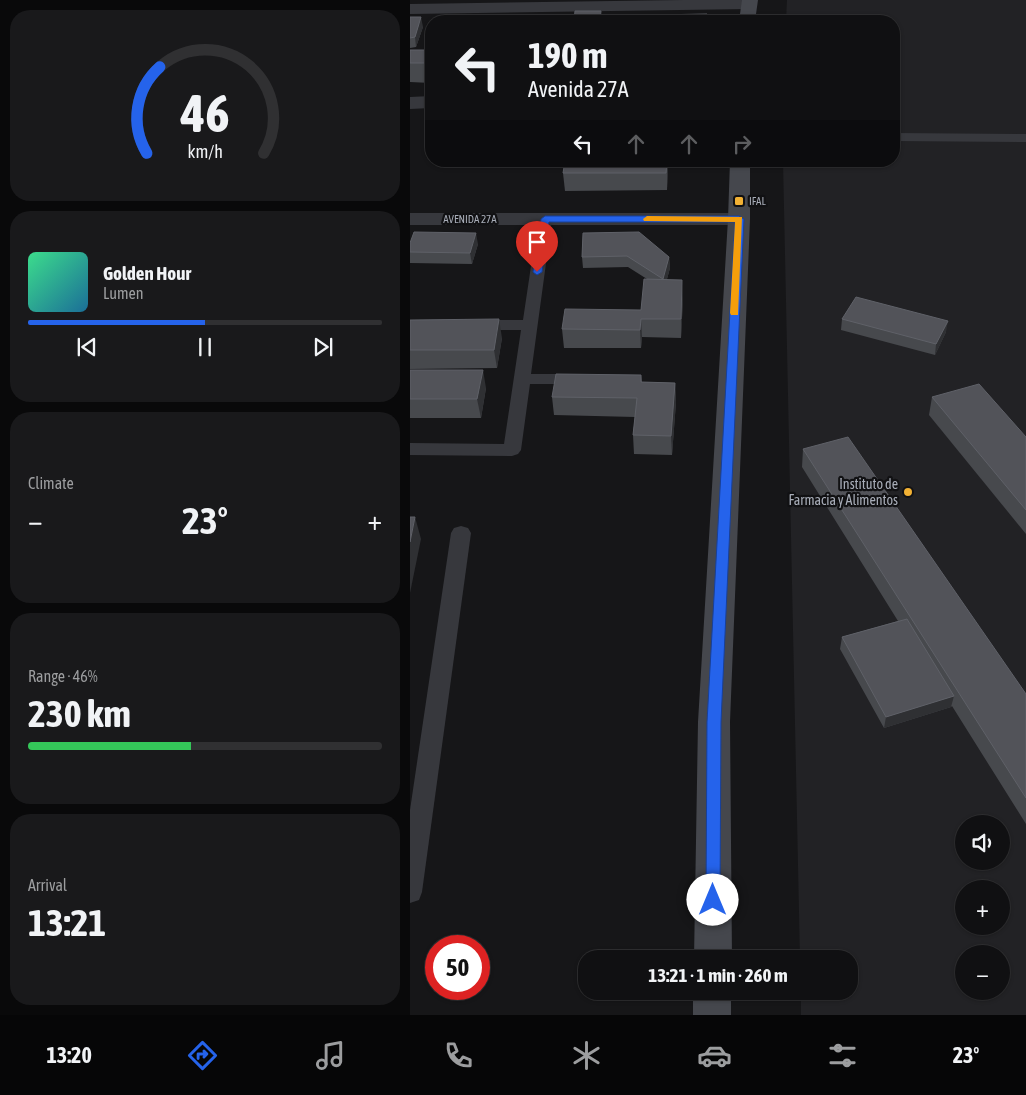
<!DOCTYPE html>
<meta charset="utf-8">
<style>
body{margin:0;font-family:"Asap Condensed",sans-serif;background:#19191b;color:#f1f3f6;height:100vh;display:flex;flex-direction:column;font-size:19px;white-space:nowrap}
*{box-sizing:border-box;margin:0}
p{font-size:16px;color:#9c9d9f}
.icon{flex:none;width:28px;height:28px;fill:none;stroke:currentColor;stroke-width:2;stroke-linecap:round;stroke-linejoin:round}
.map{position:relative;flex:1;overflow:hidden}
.drawer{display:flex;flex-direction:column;gap:10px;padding:10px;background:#09090a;width:410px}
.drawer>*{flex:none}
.top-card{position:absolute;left:15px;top:15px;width:475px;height:152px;border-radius:20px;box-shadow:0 1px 4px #0004,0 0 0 1px #303032;background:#101012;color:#f1f3f6;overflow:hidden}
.controls{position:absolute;left:545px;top:815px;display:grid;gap:10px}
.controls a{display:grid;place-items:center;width:55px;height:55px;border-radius:50%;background:#101012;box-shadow:0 1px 4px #0004,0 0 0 1px #303032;font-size:25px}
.speed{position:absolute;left:15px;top:935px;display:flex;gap:10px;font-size:25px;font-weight:700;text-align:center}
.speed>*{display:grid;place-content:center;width:65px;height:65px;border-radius:50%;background:#101012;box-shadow:0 1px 4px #0004,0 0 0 1px #303032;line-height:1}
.speed .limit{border:8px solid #d22;background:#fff;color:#111}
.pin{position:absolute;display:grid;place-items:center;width:42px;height:42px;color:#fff;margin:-51px -21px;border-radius:50% 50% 50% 0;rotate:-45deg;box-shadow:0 0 5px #0007}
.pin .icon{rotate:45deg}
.me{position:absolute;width:55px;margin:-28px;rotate:0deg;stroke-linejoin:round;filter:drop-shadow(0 0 4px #0008)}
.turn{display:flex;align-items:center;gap:18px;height:105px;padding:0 20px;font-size:22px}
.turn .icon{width:65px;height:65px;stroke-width:2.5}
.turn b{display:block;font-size:35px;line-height:42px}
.lanes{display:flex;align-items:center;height:48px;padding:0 20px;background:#0003;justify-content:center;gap:25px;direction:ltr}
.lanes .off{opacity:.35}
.big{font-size:38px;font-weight:700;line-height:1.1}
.drawer .tile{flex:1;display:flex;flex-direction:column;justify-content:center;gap:8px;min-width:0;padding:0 18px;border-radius:20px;background:#19191b}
.drawer .dial{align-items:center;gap:0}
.dial svg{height:130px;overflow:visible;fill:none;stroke:#303032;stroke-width:7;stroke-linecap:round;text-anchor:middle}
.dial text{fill:#f1f3f6;stroke:none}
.song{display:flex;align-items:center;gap:15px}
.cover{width:60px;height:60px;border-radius:8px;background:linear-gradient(135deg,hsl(150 70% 55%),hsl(200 70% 35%))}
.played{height:5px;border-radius:2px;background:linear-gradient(90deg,#2563eb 50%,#303032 50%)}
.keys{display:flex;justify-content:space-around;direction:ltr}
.heat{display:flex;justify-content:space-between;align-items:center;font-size:28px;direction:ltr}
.charge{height:8px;border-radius:4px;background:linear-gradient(90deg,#34c759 46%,#303032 0)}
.trip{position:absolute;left:168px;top:950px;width:280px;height:50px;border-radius:20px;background:#101012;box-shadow:0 1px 4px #0004,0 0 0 1px #303032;font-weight:700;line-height:50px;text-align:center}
.dock{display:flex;height:80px;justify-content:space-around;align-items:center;background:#060607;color:#9c9d9f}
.dock .icon{width:35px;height:35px}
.dock .on{color:#2563eb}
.dock b{font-size:22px;color:#f1f3f6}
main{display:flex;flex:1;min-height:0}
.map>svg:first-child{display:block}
</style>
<main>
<section class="drawer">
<div class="tile dial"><svg viewBox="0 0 100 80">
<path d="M14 69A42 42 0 1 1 86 69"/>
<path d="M14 69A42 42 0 0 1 22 16" stroke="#2563eb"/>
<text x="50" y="56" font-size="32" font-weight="700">46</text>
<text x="50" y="72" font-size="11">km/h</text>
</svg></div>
<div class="tile">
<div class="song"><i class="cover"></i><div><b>Golden Hour</b><p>Lumen</p></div></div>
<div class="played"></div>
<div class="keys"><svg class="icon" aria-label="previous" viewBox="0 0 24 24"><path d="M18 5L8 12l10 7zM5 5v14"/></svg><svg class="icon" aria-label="pause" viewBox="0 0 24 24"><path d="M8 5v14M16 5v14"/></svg><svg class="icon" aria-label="next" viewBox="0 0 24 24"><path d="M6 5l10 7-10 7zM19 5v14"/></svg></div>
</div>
<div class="tile"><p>Climate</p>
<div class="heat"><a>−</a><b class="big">23°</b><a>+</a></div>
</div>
<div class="tile"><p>Range · 46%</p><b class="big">230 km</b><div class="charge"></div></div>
<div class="tile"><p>Arrival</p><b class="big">13:21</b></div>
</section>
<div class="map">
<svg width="616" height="1015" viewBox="0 0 616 1015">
<rect width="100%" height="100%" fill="#161618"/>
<path fill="#222225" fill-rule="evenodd" d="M377,0H616V1015H391V991H439V959H390L373,161H484V21H376ZM554,824H591V861H554ZM554,889H591V926H554ZM554,954H591V991H554Z"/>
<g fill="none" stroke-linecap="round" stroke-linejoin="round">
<g fill="#37383d" fill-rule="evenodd">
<path d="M484,133L616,134V142L484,141Z"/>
<path d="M135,215L140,216L142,219L121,374H170L176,375L178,379L176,383L170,384H120L111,450L108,454L102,456L0,455V443L94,444L111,330H64L58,328L56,325L58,322L64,320H113L128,219L130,216Z"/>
<path d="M51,526L58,528L61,533L12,892L9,900L0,903V810L41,533L44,528Z"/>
</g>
<g fill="#37383d" fill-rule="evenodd">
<path d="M273,0H343L347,4L345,8L339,9L0,14V4Z"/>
<path d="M21,96V108L0,109V97Z"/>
<path d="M0,213H329L337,214L340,219L337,224L329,225H0Z"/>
</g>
<g fill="#45474d" fill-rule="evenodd">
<path d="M332,0H348L345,21H329Z"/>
<path d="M320,161H340V219L320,722L322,959H284L288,722L318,219Z"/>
<rect x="283" y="991" width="38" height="24"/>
</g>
</g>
<g fill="#47494d">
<path d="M0,17L13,27L6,47L0,48Z"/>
<path d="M0,50H21V83L0,82Z"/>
<path d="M258,167L257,190L155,191L153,173Z"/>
<path d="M173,233L259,257L260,268L257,279L273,298L271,338L232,337L231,348H154L152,329L231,310L237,279L218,267L173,268L172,257Z"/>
<path d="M0,243L68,244L62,264L0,263Z"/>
<path d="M432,319L536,332L525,355L431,330Z"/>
<path d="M0,320L92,338L87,368L0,369Z"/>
<path d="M0,370L76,388L71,418H0Z"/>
<path d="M231,375L232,382L265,383L266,402L262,455L224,454L223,435L225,417L144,415L142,397Z"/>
<path d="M522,397L616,437V534L519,415Z"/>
<path d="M393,449L616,694V824L542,706L541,707L474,728L430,649L432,637L488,621L392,467Z"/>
</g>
<g fill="#2f3033">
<path d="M11,17L13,27L6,47L5,37Z"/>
<path d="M257,161H258V167L257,190Z"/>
<path d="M66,233L68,244L62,264L60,253Z"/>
<path d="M259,257L260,268L254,290L253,279Z"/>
<path d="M272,280L273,298L271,338V319Z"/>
<path d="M89,319L92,338L87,368L84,350Z"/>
<path d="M231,319L232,337L231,348L230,330Z"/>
<path d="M538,321L536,332L525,355L526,344Z"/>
<path d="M73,370L76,388L71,418L67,399Z"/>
<path d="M265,383L266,402L262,455L261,436Z"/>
<path d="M5,517L11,539L0,593V542Z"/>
<path d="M544,696L541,707L474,728L476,717Z"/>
</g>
<g fill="#525359" stroke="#5f6168">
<path d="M165,11H191L190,21H164Z"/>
<path d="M297,14L298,21H245V15Z"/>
<path d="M0,17H11L5,37L0,38Z"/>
<path d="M29,19H65L64,21H28Z"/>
<path d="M135,20V21H94Z"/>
<rect x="0" y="50" width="21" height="13"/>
<path d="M155,161H257L256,173H153Z"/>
<path d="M4,232L66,233L60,253L0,252V243Z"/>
<path d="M229,232L259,257L253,279L217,256L172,257L173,233Z"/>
<path d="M234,279L272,280L271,319H231L230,330L152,329L155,309L231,310Z"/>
<path d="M446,297L538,321L526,344L432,319Z"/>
<path d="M89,319L84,350H0V320Z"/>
<path d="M0,370H73L67,399H0Z"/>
<path d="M146,374L231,375V382L265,383L261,436L223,435L227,398L142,397Z"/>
<path d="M569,384L616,437V510L522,397Z"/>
<path d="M438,437L616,694V798L393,449Z"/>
<path d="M0,517H5L0,542Z"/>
<path d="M497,619L544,696L476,717L432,637Z"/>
</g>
<path fill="#2563eb" stroke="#184099" d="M135,216H329L334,219L311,722L310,900L308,905L303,907L298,905L296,900L297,722L325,222H139L132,272L127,275L123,272L131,219Z"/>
<path fill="#f59e0b" d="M237,216L332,217L328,315H321L320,313L325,222L234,221L233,219Z"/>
<g fill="#f2b134" stroke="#111113" stroke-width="2">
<rect x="324" y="196" width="10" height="10" rx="2.5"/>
<circle cx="498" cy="492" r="5"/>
</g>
<g text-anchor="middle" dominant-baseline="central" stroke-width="4.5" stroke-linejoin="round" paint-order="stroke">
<g font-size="11" fill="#a8adb8" stroke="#111113" text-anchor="start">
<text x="339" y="201">IFAL</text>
</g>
<g font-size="11" fill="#a8adb8" stroke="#111113">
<text x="60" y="219">AVENIDA 27A</text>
</g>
<g font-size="14" fill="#a8adb8" stroke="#111113" text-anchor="end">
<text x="488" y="484">Instituto de<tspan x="488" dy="16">Farmacia y Alimentos</tspan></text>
</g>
</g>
</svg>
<div class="controls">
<a><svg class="icon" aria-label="sound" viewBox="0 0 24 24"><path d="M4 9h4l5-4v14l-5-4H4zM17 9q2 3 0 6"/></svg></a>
<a>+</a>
<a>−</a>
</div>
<div class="speed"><div class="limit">50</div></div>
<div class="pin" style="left:127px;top:272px;background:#d93025"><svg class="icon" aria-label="arrive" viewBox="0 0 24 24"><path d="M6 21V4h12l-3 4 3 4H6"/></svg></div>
<svg class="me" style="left:303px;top:900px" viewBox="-20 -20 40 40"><circle r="19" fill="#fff"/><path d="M0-13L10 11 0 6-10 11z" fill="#2563eb"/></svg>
<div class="trip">13:21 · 1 min · 260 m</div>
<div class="top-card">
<div class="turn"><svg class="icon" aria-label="left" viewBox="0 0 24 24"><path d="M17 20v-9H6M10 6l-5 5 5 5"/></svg><div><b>190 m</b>Avenida 27A</div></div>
<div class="lanes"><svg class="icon" aria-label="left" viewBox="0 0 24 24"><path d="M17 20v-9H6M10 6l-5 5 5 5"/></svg><svg class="icon off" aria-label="ahead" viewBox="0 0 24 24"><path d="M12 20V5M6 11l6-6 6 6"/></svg><svg class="icon off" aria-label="ahead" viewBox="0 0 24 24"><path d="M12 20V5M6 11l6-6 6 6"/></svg><svg class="icon off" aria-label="right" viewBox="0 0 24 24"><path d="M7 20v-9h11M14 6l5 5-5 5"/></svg></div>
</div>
</div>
</main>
<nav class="dock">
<b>13:20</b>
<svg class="icon on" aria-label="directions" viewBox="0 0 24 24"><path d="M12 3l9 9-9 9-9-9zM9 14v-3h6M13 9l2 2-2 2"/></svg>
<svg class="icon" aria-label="music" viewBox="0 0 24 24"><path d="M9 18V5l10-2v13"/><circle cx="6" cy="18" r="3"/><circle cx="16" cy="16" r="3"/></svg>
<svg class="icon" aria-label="phone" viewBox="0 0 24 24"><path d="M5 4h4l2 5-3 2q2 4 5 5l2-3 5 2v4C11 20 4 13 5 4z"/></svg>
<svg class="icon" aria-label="climate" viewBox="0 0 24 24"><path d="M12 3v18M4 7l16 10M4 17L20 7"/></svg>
<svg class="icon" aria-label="car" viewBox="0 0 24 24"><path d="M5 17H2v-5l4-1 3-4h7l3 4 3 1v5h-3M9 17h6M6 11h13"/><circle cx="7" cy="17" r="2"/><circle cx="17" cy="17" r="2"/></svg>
<svg class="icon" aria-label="filters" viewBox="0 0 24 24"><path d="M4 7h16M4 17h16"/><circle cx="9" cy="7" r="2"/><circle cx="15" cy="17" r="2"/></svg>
<b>23°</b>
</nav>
